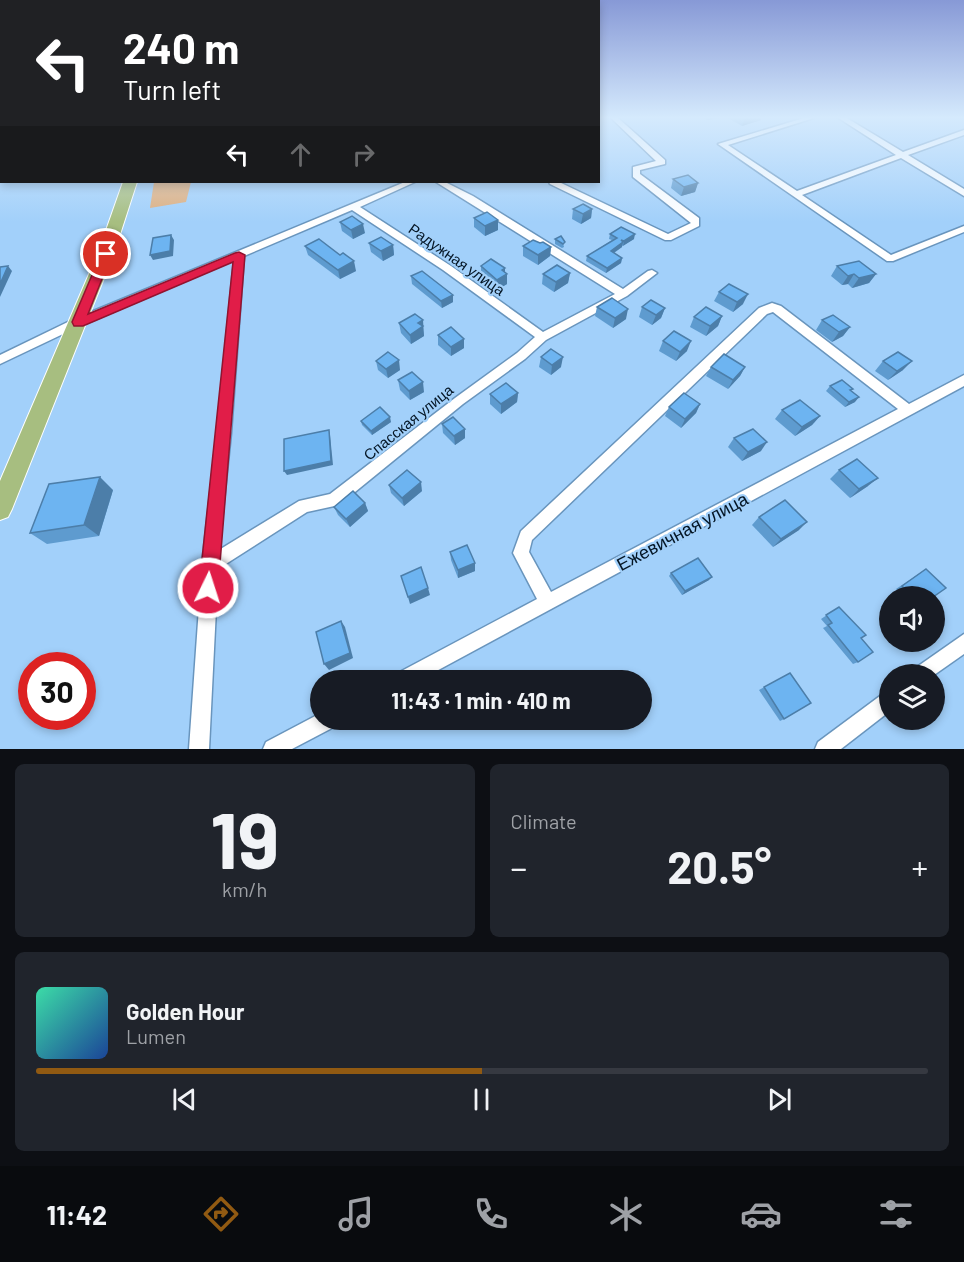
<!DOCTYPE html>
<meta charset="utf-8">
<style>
body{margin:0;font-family:Barlow,sans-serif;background:#20242c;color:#f1f3f6;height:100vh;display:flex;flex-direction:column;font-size:22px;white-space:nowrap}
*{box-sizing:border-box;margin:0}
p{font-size:20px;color:#9ea1a6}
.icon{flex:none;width:33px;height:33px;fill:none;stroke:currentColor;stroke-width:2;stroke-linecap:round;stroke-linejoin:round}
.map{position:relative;height:749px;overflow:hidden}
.side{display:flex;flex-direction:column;gap:15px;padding:15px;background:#0d0f14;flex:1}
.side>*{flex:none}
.hud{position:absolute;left:0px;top:0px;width:600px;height:183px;box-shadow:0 3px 9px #0003;background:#202124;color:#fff;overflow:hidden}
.tools{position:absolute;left:879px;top:586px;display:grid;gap:12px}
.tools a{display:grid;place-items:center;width:66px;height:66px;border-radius:50%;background:#171b24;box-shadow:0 3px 9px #0003;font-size:30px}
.speed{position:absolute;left:18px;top:652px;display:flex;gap:12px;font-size:30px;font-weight:700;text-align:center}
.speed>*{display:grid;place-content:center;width:78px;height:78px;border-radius:50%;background:#171b24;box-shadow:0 3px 9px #0003;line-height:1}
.speed .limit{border:9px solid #d22;background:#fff;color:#111}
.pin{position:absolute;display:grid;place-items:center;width:51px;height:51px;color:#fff;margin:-26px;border:3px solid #fff;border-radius:50%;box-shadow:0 2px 6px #0007}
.me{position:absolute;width:66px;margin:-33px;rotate:4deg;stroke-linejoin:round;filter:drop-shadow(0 0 4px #0008)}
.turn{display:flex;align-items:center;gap:21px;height:126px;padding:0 24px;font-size:27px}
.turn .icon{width:78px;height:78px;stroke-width:2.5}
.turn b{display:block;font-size:42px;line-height:51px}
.lanes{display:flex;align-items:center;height:57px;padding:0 24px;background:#0003;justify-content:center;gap:30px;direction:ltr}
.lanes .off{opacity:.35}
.big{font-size:45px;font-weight:700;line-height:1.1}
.side .card{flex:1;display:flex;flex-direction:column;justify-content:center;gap:9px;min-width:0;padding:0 21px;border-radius:9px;background:#20242c}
.side .dial{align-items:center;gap:0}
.dial b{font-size:78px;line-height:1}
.song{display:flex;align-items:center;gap:18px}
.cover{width:72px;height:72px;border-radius:9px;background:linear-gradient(135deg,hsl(160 70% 55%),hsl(220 70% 35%))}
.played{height:6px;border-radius:3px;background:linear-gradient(90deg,#915a12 50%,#363941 50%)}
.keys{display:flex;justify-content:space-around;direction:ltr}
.heat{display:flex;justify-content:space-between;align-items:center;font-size:33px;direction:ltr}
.side .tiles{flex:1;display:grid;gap:15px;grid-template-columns:1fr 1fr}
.card:last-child{grid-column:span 2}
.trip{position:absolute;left:310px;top:670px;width:342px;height:60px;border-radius:30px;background:#171b24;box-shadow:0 3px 9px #0003;font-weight:700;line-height:60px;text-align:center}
.tabs{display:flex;height:96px;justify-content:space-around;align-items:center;background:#090b0e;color:#9ea1a6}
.tabs .icon{width:42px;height:42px}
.tabs .active{color:#915a12}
.tabs b{font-size:27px;color:#f1f3f6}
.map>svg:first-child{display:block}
</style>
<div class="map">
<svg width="964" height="749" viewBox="0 0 964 749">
<rect width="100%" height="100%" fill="#a2d0fa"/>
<path fill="#deae7e" d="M154,182H191L186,202L150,208Z"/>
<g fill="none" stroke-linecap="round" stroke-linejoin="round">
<g stroke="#6995bd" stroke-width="3">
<g id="minor">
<path d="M610,117H617L665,160V164L640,170V174L699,218V226L671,240H665L550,184L549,182H559L668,234L691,223L633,177V167L656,161Z"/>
<path d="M807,117H817L728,145L797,191L896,155L837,117H845L903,152L964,130V135L908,155L964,189V196L901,158L802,195L891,255L964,226V232L893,261H887L718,144Z"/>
<path d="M405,182H415L360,207L451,266L543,332L615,294L436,182H445L473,196L623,289L648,271L652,270L657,273L627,296L546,340L525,359L463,404L339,505L307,512L218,569L209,749H189L202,565L217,433L234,260L82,325L0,364V355L74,319ZM352,210L443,270L535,337L517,353L455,398L330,494L299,501L219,550L231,433L244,256Z"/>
<path d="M772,303L781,306L909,404L964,375V386L418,681H391L394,675L537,599L513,553L521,531L759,308ZM773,312L898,409L551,592L529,552L532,540L767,314Z"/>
<path d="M964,634V654L934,675H911L914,669Z"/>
<path d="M890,690V711L841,749H815L818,742L884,693Z"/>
<path d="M321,713V720H336L334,727L292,749H263L266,742Z"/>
</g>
</g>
<g stroke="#fff" stroke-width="2">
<path id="trunk" d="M123,182H137L114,253L12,509L8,517L0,520V481L98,253Z"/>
</g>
<use href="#minor" fill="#fff" fill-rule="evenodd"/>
<use href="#trunk" fill="#a7be80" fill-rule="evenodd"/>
</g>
<g fill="#5e9bcf">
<path d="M702,117H762L761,120L742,126L726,117L707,120Z"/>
<path d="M673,179L698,183L695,192L681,196L671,188Z"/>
<path d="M573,209H592L591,218L581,224L572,219Z"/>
<path d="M474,218L498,230L485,236L474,227Z"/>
<path d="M340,222L365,233L353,239L342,231Z"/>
<path d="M610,234L634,239L622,246V247L614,253L622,258L621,263L606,273L586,261L587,256L612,240L609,239Z"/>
<path d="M561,236L564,247L562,248L555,244V239Z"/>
<path d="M369,243L393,245L394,255L383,261L371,252Z"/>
<path d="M540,243L551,247L550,256L538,265L523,256V246Z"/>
<path d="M305,246L356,271L340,279L308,255Z"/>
<path d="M481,266L505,268V272L507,274V284L497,290L481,275Z"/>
<path d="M837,266L876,274L869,283L852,288L848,284L842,285L831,276Z"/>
<path d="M570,273L568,283L554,292L542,284L543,274Z"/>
<path d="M411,276L453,302L442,308L412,284Z"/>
<path d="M719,292L743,304L733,312L714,301Z"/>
<path d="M597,307L626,319L613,328L595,316Z"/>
<path d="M642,307L665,308L661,318L652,325L639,317Z"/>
<path d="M722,316L718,326L706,336L690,327L694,317Z"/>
<path d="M822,320L850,327L843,336L832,342L816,330Z"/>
<path d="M399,323L424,330H423L424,336L411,344L401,333Z"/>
<path d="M438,335L464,339V348L451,356L438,345Z"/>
<path d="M663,341L687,351L676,361L659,351Z"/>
<path d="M541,357L561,367L551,375L539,367Z"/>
<path d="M376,361L400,370L388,378L378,370Z"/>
<path d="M883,361L903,370L888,380L875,371Z"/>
<path d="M711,367H745L740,376L728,389L706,376Z"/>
<path d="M398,380L424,392L410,400L400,390Z"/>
<path d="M830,386L851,391L855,402L845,407L826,391Z"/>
<path d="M518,393L517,402L501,414L490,404V394Z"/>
<path d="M700,404L696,413L681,428L665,416L669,407Z"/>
<path d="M782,410L820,416L812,425L795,436L775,419Z"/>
<path d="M361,421L391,422L372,435L362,425Z"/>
<path d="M442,424L465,429V438L455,445L443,433Z"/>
<path d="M734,438L761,451L742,461L728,447Z"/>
<path d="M839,470L868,486L850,498L830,479Z"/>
<path d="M389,485L422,491L404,506L391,493Z"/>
<path d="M113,490L99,536L47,544L30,533Z"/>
<path d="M365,503L368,511L350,527L338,515L334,507Z"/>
<path d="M759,517L799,530L773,547L752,525Z"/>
<path d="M450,552L475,563V571L458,578L451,560Z"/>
<path d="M926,569L933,597H903L896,589Z"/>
<path d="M671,573L709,580L682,595L669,576Z"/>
<path d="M839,607L861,638L858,662L853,664L823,628L827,626L821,619Z"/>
<path d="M790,673L784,719L780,721L759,690Z"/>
</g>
<g fill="#4c7ea9">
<path d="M708,117H726L707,120Z"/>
<path d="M748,117H762L761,120L742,126L745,118Z"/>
<path d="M698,183L695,192L681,196L684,187Z"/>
<path d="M592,209L591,218L581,224L583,214Z"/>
<path d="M498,220V230L485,236V226Z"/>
<path d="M363,224L365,233L353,239L351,230Z"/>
<path d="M635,234L634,239L623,246L624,241Z"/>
<path d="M171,235L174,240L173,256L153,260L150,255Z"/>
<path d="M623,242L622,247L609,256L611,251Z"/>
<path d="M393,245L394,255L383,261L381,251Z"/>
<path d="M551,247L550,256L538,265V255Z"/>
<path d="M622,258L621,263L606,273L607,268Z"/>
<path d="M354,261L356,271L340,279L338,270Z"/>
<path d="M8,266L12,271L0,297V284Z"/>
<path d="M505,268V276L507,274V284L497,290V280L502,270Z"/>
<path d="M570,273L568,283L554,292L556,282Z"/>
<path d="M854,274L848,284L842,285L848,276Z"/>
<path d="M876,274L869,283L852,288L859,278Z"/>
<path d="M748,294L743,304L733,312L737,302Z"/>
<path d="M453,295V302L442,308L441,301Z"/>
<path d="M665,308L661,318L652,325L656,315Z"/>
<path d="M628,309L626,319L613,328L615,318Z"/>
<path d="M722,316L718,326L706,336L710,326Z"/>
<path d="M423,320L424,336L411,344L410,335L418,323Z"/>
<path d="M850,327L843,336L832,342L839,332Z"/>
<path d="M464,339V348L451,356V347Z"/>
<path d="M691,341L687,351L676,361L680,352Z"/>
<path d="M563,357L561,367L551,375L552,365Z"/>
<path d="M399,360L400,370L388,378L386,369Z"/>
<path d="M912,361L903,370L888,380L897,371Z"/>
<path d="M745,367L740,376L728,389L733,380Z"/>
<path d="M423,382L424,392L410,400L409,391Z"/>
<path d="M518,393L517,402L501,414V404Z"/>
<path d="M859,397L855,402L845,407L849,402Z"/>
<path d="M700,404L696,413L681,428L685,419Z"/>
<path d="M820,416L812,425L795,436L802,427Z"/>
<path d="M390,417L391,422L372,435L371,431Z"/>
<path d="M465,429V438L455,445L454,436Z"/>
<path d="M329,430L330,435L333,465L287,475L284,471Z"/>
<path d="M767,442L761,451L742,461L748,452Z"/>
<path d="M100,477L113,490L99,536L84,525Z"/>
<path d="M878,478L868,486L850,498L859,489Z"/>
<path d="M421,482L422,491L404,506L402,498Z"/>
<path d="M365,503L368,511L350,527L346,519Z"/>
<path d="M807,522L799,530L773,547L781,539Z"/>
<path d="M475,563V571L458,578V570Z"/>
<path d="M712,577L709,580L682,595L685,591Z"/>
<path d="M428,588L430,595L410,604L408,597Z"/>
<path d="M341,621L345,627L353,658L329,670L324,664Z"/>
</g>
<g fill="#6db4f1" stroke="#4c7ea9" stroke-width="1.5">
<path d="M688,175L698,183L684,187L673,179Z"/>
<path d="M583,204L592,209L583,214L573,209Z"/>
<path d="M487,212L498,220L485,226L474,218Z"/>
<path d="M352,216L363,224L351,230L340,222Z"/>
<path d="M621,227L635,234L624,241L621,240L623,242L611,251L622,258L607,268L587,256L617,238L610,234Z"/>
<path d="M171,235L170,251L150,255L153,238Z"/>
<path d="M561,236L565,242L563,244L555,239Z"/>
<path d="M381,237L393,245L381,251L369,243Z"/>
<path d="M319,239L340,255L343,253L354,261L338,270L305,246Z"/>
<path d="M533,240L540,243L543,242L551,247L538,255L523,246Z"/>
<path d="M491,259L505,268L502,270L507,274L497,280L481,266Z"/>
<path d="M859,261L876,274L859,278L854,274L848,276L837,266Z"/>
<path d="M557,265L570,273L556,282L543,274Z"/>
<path d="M8,266L0,284V267Z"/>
<path d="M422,271L453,295L441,301L411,276Z"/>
<path d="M729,284L748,294L737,302L719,292Z"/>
<path d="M612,298L628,309L615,318L597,307Z"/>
<path d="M651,300L665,308L656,315L642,307Z"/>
<path d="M706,307L722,316L710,326L694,317Z"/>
<path d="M415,314L423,320L418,323L423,326L410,335L399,323Z"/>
<path d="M833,315L850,327L839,332L822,320Z"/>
<path d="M451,327L464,339L451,347L438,335Z"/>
<path d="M674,331L691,341L680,352L663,341Z"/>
<path d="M551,349L563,357L552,365L541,357Z"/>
<path d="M388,352L399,360L386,369L376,361Z"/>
<path d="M898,352L912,361L897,371L883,361Z"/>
<path d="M724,354L745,367L733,380L711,367Z"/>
<path d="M412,372L423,382L409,391L398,380Z"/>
<path d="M842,380L853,389L850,390L859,397L849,402L830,386Z"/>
<path d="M506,383L518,393L501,404L490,394Z"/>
<path d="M684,393L700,404L685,419L669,407Z"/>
<path d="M800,400L820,416L802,427L782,410Z"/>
<path d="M380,407L390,417L371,431L361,421Z"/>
<path d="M453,417L465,429L454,436L442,424Z"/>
<path d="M753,429L767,442L748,452L734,438Z"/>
<path d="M329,430L331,461L284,471V439Z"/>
<path d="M857,459L878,478L859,489L839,470Z"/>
<path d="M407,470L421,482L402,498L389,485Z"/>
<path d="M100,477L84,525L30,533L49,484Z"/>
<path d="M353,491L365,503L346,519L334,507Z"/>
<path d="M785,500L807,522L781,539L759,517Z"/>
<path d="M467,545L475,563L458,570L450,552Z"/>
<path d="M698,558L712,577L685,591L671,573Z"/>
<path d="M421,567L428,588L408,597L401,576Z"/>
<path d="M926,569L946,588L933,597H912L902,586Z"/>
<path d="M839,607L866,635L861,638L873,652L858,662L828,625L832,623L826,615Z"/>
<path d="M341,621L350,653L324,664L316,632Z"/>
<path d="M790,673L811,703L784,719L764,687Z"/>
</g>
<linearGradient id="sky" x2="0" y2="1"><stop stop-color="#8799d6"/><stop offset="0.53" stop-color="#d5eafd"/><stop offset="1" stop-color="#d5eafd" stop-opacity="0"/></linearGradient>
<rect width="964" height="222" fill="url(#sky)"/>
<path fill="#e11d48" stroke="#92132f" stroke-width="1.5" d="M106,250L112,254L88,314L235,253L239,252L245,255L218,588L215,595L208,597L202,595L199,588L233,262L83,326H74L72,322L101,254Z"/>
<g text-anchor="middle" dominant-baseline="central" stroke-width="4.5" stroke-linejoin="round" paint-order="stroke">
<g font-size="15" fill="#041524" stroke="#a2d0fa">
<text transform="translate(457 259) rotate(35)">Радужная улица</text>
<text transform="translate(408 422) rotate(-39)">Спасская улица</text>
</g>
<g font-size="18" fill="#041524" stroke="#a2d0fa">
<text transform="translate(682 531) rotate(-28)">Ежевичная улица</text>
</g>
</g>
</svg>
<div class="tools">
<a><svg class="icon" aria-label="sound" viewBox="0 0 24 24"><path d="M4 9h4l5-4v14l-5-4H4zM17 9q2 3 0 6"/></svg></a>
<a><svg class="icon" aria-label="layers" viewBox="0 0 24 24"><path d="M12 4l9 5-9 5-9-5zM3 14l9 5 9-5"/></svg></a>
</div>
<div class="speed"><div class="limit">30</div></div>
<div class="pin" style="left:106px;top:254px;background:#d93025"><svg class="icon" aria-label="arrive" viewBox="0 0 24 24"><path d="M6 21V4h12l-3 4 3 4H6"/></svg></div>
<svg class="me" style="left:208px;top:588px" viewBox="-20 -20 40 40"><circle r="17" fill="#e11d48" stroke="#fff" stroke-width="3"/><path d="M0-11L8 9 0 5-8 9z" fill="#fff"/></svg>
<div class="trip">11:43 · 1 min · 410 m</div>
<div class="hud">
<div class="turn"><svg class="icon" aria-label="left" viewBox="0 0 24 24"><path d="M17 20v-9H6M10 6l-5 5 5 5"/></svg><div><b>240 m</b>Turn left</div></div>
<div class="lanes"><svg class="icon" aria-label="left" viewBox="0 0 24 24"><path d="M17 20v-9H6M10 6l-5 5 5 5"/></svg><svg class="icon off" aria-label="ahead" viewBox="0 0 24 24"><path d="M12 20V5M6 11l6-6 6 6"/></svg><svg class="icon off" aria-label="right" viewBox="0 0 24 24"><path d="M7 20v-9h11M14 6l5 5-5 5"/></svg></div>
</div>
</div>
<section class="side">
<div class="tiles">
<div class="card dial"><b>19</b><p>km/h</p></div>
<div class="card"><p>Climate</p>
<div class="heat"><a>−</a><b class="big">20.5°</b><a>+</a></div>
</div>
<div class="card">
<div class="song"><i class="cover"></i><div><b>Golden Hour</b><p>Lumen</p></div></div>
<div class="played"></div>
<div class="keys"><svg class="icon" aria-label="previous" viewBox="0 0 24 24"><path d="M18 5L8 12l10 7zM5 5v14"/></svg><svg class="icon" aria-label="pause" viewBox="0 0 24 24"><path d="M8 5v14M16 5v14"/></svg><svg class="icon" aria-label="next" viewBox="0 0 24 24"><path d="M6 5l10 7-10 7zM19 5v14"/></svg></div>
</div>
</div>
</section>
<nav class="tabs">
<b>11:42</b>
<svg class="icon active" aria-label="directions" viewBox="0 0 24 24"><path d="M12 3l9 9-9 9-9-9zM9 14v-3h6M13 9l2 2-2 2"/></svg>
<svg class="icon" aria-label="music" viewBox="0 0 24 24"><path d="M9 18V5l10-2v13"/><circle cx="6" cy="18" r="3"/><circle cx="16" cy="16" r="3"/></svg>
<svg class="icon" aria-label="phone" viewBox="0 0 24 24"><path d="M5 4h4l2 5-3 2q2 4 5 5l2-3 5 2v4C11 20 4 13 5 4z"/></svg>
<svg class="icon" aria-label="climate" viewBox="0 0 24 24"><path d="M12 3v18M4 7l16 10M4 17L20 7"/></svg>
<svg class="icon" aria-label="car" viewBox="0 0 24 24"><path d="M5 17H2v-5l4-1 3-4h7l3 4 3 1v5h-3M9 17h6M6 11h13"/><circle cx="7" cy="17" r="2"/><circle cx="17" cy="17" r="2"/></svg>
<svg class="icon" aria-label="filters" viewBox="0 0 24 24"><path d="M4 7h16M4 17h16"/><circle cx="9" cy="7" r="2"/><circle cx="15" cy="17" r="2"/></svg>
</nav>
